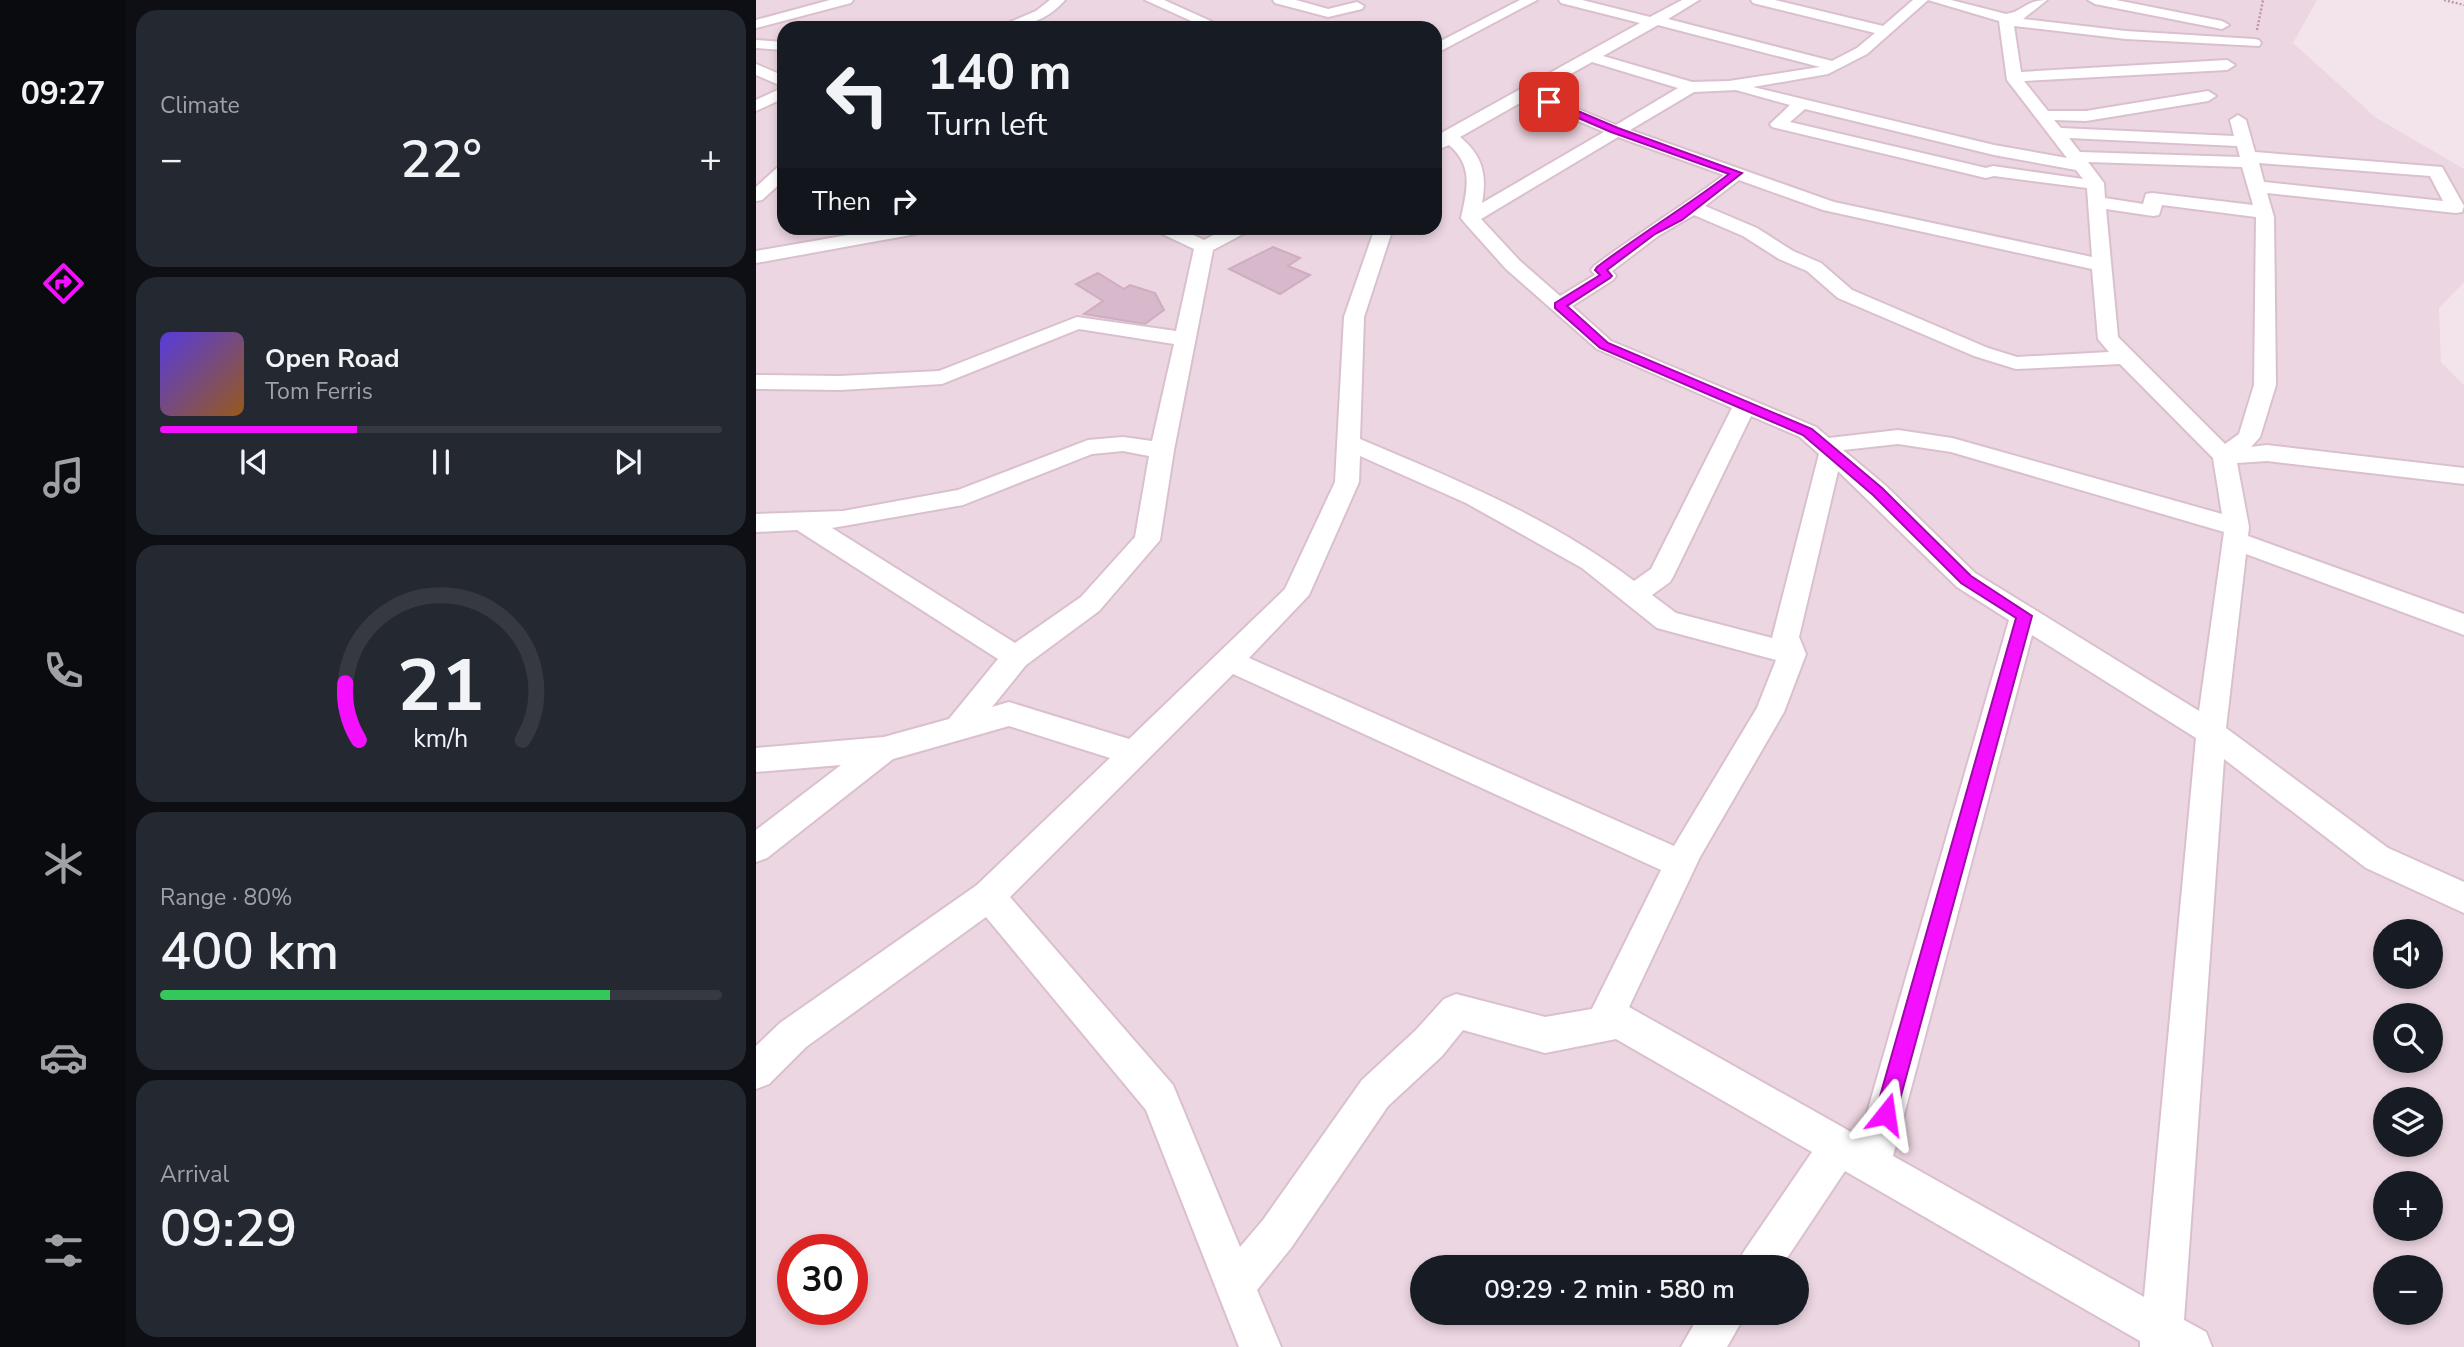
<!DOCTYPE html>
<meta charset="utf-8">
<style>
body{margin:0;font-family:"Nunito Sans",sans-serif;background:#242831;color:#f1f3f6;height:100vh;display:flex;flex-direction:column;font-size:26px;white-space:nowrap}
*{box-sizing:border-box;margin:0}
p{font-size:23px;color:#9ea1a6}
.icon{flex:none;width:38px;height:38px;fill:none;stroke:currentColor;stroke-width:2;stroke-linecap:round;stroke-linejoin:round}
.map{position:relative;flex:1;overflow:hidden}
.side{display:flex;flex-direction:column;gap:10px;padding:10px;background:#0d0f14;width:630px}
.side>*{flex:none}
.banner{position:absolute;left:21px;top:21px;width:665px;height:214px;border-radius:21px;box-shadow:0 4px 10px #0003;background:#171b24;color:#f1f3f6;overflow:hidden}
.buttons{position:absolute;left:1617px;top:919px;display:grid;gap:14px}
.buttons a{display:grid;place-items:center;width:70px;height:70px;border-radius:50%;background:#171b24;box-shadow:0 4px 10px #0003;font-size:35px}
.speed{position:absolute;left:21px;top:1234px;display:flex;gap:14px;font-size:35px;font-weight:700;text-align:center}
.speed>*{display:grid;place-content:center;width:91px;height:91px;border-radius:50%;background:#171b24;box-shadow:0 4px 10px #0003;line-height:1}
.speed .limit{border:10px solid #d22;background:#fff;color:#111}
.pin{position:absolute;display:grid;place-items:center;width:60px;height:60px;color:#fff;margin:-30px;border-radius:14px;box-shadow:0 4px 10px #0006}
.me{position:absolute;width:77px;margin:-38px;rotate:15deg;stroke-linejoin:round;filter:drop-shadow(0 0 5px #0008)}
.turn{display:flex;align-items:center;gap:24px;height:147px;padding:0 35px;font-size:32px}
.turn .icon{width:91px;height:91px;stroke-width:2.5}
.turn b{display:block;font-size:49px;line-height:60px}
.then{display:flex;align-items:center;height:66px;padding:0 35px;background:#0003;gap:14px;font-size:26px}
.big{font-size:52px;font-weight:600;line-height:1.1}
.side .widget{flex:1;display:flex;flex-direction:column;justify-content:center;gap:10px;min-width:0;padding:0 24px;border-radius:21px;background:#242831}
.side .dial{align-items:center;gap:0}
.dial svg{height:182px;overflow:visible;fill:none;stroke:#363941;stroke-width:7;stroke-linecap:round;text-anchor:middle}
.dial text{fill:#f1f3f6;stroke:none}
.song{display:flex;align-items:center;gap:21px}
.cover{width:84px;height:84px;border-radius:10px;background:linear-gradient(135deg,hsl(250 70% 55%),hsl(30 70% 35%))}
.played{height:7px;border-radius:4px;background:linear-gradient(90deg,#f50fff 35%,#363941 35%)}
.keys{display:flex;justify-content:space-around;direction:ltr}
.heat{display:flex;justify-content:space-between;align-items:center;font-size:38px;direction:ltr}
.charge{height:10px;border-radius:5px;background:linear-gradient(90deg,#34c759 80%,#363941 0)}
.trip{position:absolute;left:654px;top:1255px;width:399px;height:70px;border-radius:35px;background:#171b24;box-shadow:0 4px 10px #0003;font-weight:600;line-height:70px;text-align:center}
main{display:flex;flex:1;min-height:0}
.dock{display:flex;flex-direction:column;width:126px;justify-content:space-around;align-items:center;background:#090b0e;color:#9ea1a6}
.dock .icon{width:49px;height:49px}
.dock .current{color:#f50fff}
.dock b{font-size:32px;color:#f1f3f6}
.map>svg:first-child{display:block}
</style>
<main>
<nav class="dock">
<b>09:27</b>
<svg class="icon current" aria-label="directions" viewBox="0 0 24 24"><path d="M12 3l9 9-9 9-9-9zM9 14v-3h6M13 9l2 2-2 2"/></svg>
<svg class="icon" aria-label="music" viewBox="0 0 24 24"><path d="M9 18V5l10-2v13"/><circle cx="6" cy="18" r="3"/><circle cx="16" cy="16" r="3"/></svg>
<svg class="icon" aria-label="phone" viewBox="0 0 24 24"><path d="M5 4h4l2 5-3 2q2 4 5 5l2-3 5 2v4C11 20 4 13 5 4z"/></svg>
<svg class="icon" aria-label="climate" viewBox="0 0 24 24"><path d="M12 3v18M4 7l16 10M4 17L20 7"/></svg>
<svg class="icon" aria-label="car" viewBox="0 0 24 24"><path d="M5 17H2v-5l4-1 3-4h7l3 4 3 1v5h-3M9 17h6M6 11h13"/><circle cx="7" cy="17" r="2"/><circle cx="17" cy="17" r="2"/></svg>
<svg class="icon" aria-label="filters" viewBox="0 0 24 24"><path d="M4 7h16M4 17h16"/><circle cx="9" cy="7" r="2"/><circle cx="15" cy="17" r="2"/></svg>
</nav>
<section class="side">
<div class="widget"><p>Climate</p>
<div class="heat"><a>−</a><b class="big">22°</b><a>+</a></div>
</div>
<div class="widget">
<div class="song"><i class="cover"></i><div><b>Open Road</b><p>Tom Ferris</p></div></div>
<div class="played"></div>
<div class="keys"><svg class="icon" aria-label="previous" viewBox="0 0 24 24"><path d="M18 5L8 12l10 7zM5 5v14"/></svg><svg class="icon" aria-label="pause" viewBox="0 0 24 24"><path d="M8 5v14M16 5v14"/></svg><svg class="icon" aria-label="next" viewBox="0 0 24 24"><path d="M6 5l10 7-10 7zM19 5v14"/></svg></div>
</div>
<div class="widget dial"><svg viewBox="0 0 100 80">
<path d="M14 69A42 42 0 1 1 86 69"/>
<path d="M14 69A42 42 0 0 1 8 44" stroke="#f50fff"/>
<text x="50" y="56" font-size="32" font-weight="700">21</text>
<text x="50" y="72" font-size="11">km/h</text>
</svg></div>
<div class="widget"><p>Range · 80%</p><b class="big">400 km</b><div class="charge"></div></div>
<div class="widget"><p>Arrival</p><b class="big">09:29</b></div>
</section>
<div class="map">
<svg width="1708" height="1347" viewBox="0 0 1708 1347">
<rect width="100%" height="100%" fill="#f3e4ec"/>
<path fill="#ecd6e1" fill-rule="evenodd" d="M0,0H1561L1537,43L1619,117L1708,169V282L1683,308L1685,362L1708,385V1347H0ZM28,28H679V228H28ZM1629,931H1675V976H1629ZM1629,1015H1675V1060H1629ZM1629,1099H1675V1144H1629ZM1629,1183H1675V1228H1629ZM37,1250H96V1309H37ZM667,1267H1041V1312H667ZM1629,1267H1675V1312H1629Z"/>
<g fill="#d6b9ca" stroke="#d1acc1" stroke-width="2">
<path d="M517,247L544,258L532,266L554,275L524,294L473,269Z"/>
<path d="M342,273L368,289L374,285L399,293L408,310L389,324L328,314L347,301L320,284Z"/>
</g>
<g fill="none" stroke-linecap="round" stroke-linejoin="round">
<g stroke="#dac0ce" stroke-width="4">
<g id="minor">
<path d="M74,0H97L95,3L0,28V20Z"/>
<path d="M294,0H309C291,21 266,28 240,28L280,11Z"/>
<path d="M389,0H408L470,28H451Z"/>
<path d="M517,0H540L572,9L601,2L608,6L606,9L572,17L519,3Z"/>
<path d="M764,0H781L679,54V44Z"/>
<path d="M803,0H826L894,17L926,0H943L912,19L1076,61L1101,48L1119,33L997,3L995,0H1019L1127,26L1157,0H1195L1250,14C1267,12 1269,0 1291,0L1267,19L1370,31L1498,39L1503,40L1505,43L1503,46L1370,39L1258,26L1265,72L1471,60L1479,65L1471,70L1268,81L1292,111H1330L1452,91L1460,96L1452,101L1330,121L1298,120L1305,128L1478,136L1474,120L1482,115L1490,120L1499,152L1686,167L1708,206L1706,212L1700,213L1511,193L1518,217L1520,385L1504,437L1495,447L1511,445L1708,468V484L1511,461L1481,463L1493,527L1492,536L1708,614V635L1490,554L1470,728L1632,848L1708,882V913L1610,868L1468,759L1428,1320L1450,1332L1456,1347H1384V1341L1089,1171L1025,1267H981L987,1253L1056,1152L860,1039L789,1053L707,1030L686,1056L632,1106L535,1248L501,1290L525,1347H483L390,1110L230,917L50,1047L13,1084L0,1089V1046L24,1023L221,885L354,758L253,726L137,759L11,858L0,862V830L85,765L0,772V748L128,737L193,719L242,659L41,530L0,532V514L87,511L202,490L332,440L367,437L396,441L418,344L323,329L186,384L84,390L0,389V375L84,376L183,371L321,317L420,331L438,249L402,232L400,228H423L448,240L471,228H493L491,232L457,250L418,450L404,540L343,611L270,665L236,707L253,702L373,739L529,589L579,482L588,317L619,228H637L608,317L604,439C699,479 795,518 878,581L895,569L976,408L841,349L750,269L708,222L705,218C711,190 718,166 693,145L679,151V140L687,132L884,23L805,3ZM1172,0L1243,21L1251,80L1311,158L1238,145L997,87L1072,74L1111,54ZM902,25L1064,67L973,81L936,82L847,56ZM836,62L922,88L860,125L782,92ZM980,90L1034,105L1014,124L1016,127L1230,178L1238,176L1331,188L1336,257L1078,202L874,130L938,92ZM771,99L848,132L726,203C731,175 727,156 704,137ZM1049,109L1238,155L1320,170L1327,179L1237,166L1230,168L1034,122ZM862,137L968,175C925,207 881,234 838,266L835,270L839,275L804,296L764,261L725,219ZM1313,138L1481,146L1484,157L1324,152ZM1332,162L1486,167L1497,205L1396,193L1390,194L1387,204L1349,198L1348,183ZM1503,163L1674,176L1687,201L1508,182ZM983,180L1067,210L1336,269L1342,339L1353,352L1261,357L1232,348L1096,290L1065,263L1037,251L1001,228L949,206ZM1406,205L1500,217L1498,385L1483,434L1469,444L1362,337L1350,209L1397,216L1403,215ZM938,215L987,236L1023,259L1051,271L1082,298L1218,356L1260,369L1364,364L1457,458L1466,514L1196,438L1142,430L1073,438L1060,427L855,341L816,306L857,280L860,276L856,271L902,236ZM995,416L1044,437L1063,454L1016,638L920,613L896,595L914,582L918,575ZM1142,444L1195,452L1468,532L1443,711L1219,573L1130,486L1087,450ZM367,451L393,456L379,537L325,597L259,643L76,528L207,505L336,454ZM604,456L710,503L826,568L901,628L1020,660L1001,708L918,846L493,658L553,595L603,482ZM1082,471L1201,587L1253,620L1104,1137L873,1007L944,857L1028,712L1050,654L1043,637ZM1276,635L1440,738L1388,1297L1137,1156ZM477,674L905,870L836,1009L789,1017L700,994L688,999L660,1030L606,1080L507,1220L484,1247L417,1085L254,897Z"/>
<path d="M1332,0H1360L1466,21L1473,25L1466,29L1339,4Z"/>
<path d="M0,40L28,42V50L0,48Z"/>
<path d="M0,64L28,76V87L0,75Z"/>
<path d="M28,87V98L0,111V100Z"/>
<path d="M28,166V180L6,200L0,201V187L22,167Z"/>
<path d="M132,228H169L160,234L0,263V251Z"/>
<path d="M945,1312H991L971,1347H925Z"/>
</g>
</g>
<g stroke="#c296ae" stroke-width="2.5" stroke-dasharray="2 2" stroke-linecap="butt">
<path d="M1688,0L1708,5"/>
<path d="M1501,30L1507,0"/>
</g>
<use href="#minor" fill="#fff" fill-rule="evenodd"/>
</g>
<path fill="#f50fff" stroke="#9f0aa6" stroke-width="2" d="M790,100H796L862,128L986,173L926,220L899,234L851,270L856,276L854,278L811,306L852,343L1056,429L1126,488L1215,576L1276,616L1140,1114L1137,1121L1130,1124L1122,1121L1119,1114L1260,618L1205,583L1117,495L1047,435L844,348L799,308V303L844,275L839,270L841,267C884,234 930,207 973,174L855,132L790,104Z"/>
</svg>
<div class="buttons">
<a><svg class="icon" aria-label="sound" viewBox="0 0 24 24"><path d="M4 9h4l5-4v14l-5-4H4zM17 9q2 3 0 6"/></svg></a>
<a><svg class="icon" aria-label="search" viewBox="0 0 24 24"><circle cx="10" cy="10" r="6"/><path d="M15 15l6 6"/></svg></a>
<a><svg class="icon" aria-label="layers" viewBox="0 0 24 24"><path d="M12 4l9 5-9 5-9-5zM3 14l9 5 9-5"/></svg></a>
<a>+</a>
<a>−</a>
</div>
<div class="speed"><div class="limit">30</div></div>
<div class="pin" style="left:793px;top:102px;background:#d93025"><svg class="icon" aria-label="arrive" viewBox="0 0 24 24"><path d="M6 21V4h12l-3 4 3 4H6"/></svg></div>
<svg class="me" style="left:1130px;top:1114px" viewBox="-20 -20 40 40"><path d="M0-17L14 15 0 8-14 15z" fill="#f50fff" stroke="#fff" stroke-width="4"/></svg>
<div class="trip">09:29 · 2 min · 580 m</div>
<div class="banner">
<div class="turn"><svg class="icon" aria-label="left" viewBox="0 0 24 24"><path d="M17 20v-9H6M10 6l-5 5 5 5"/></svg><div><b>140 m</b>Turn left</div></div>
<div class="then">Then<svg class="icon" aria-label="right" viewBox="0 0 24 24"><path d="M7 20v-9h11M14 6l5 5-5 5"/></svg></div>
</div>
</div>
</main>
